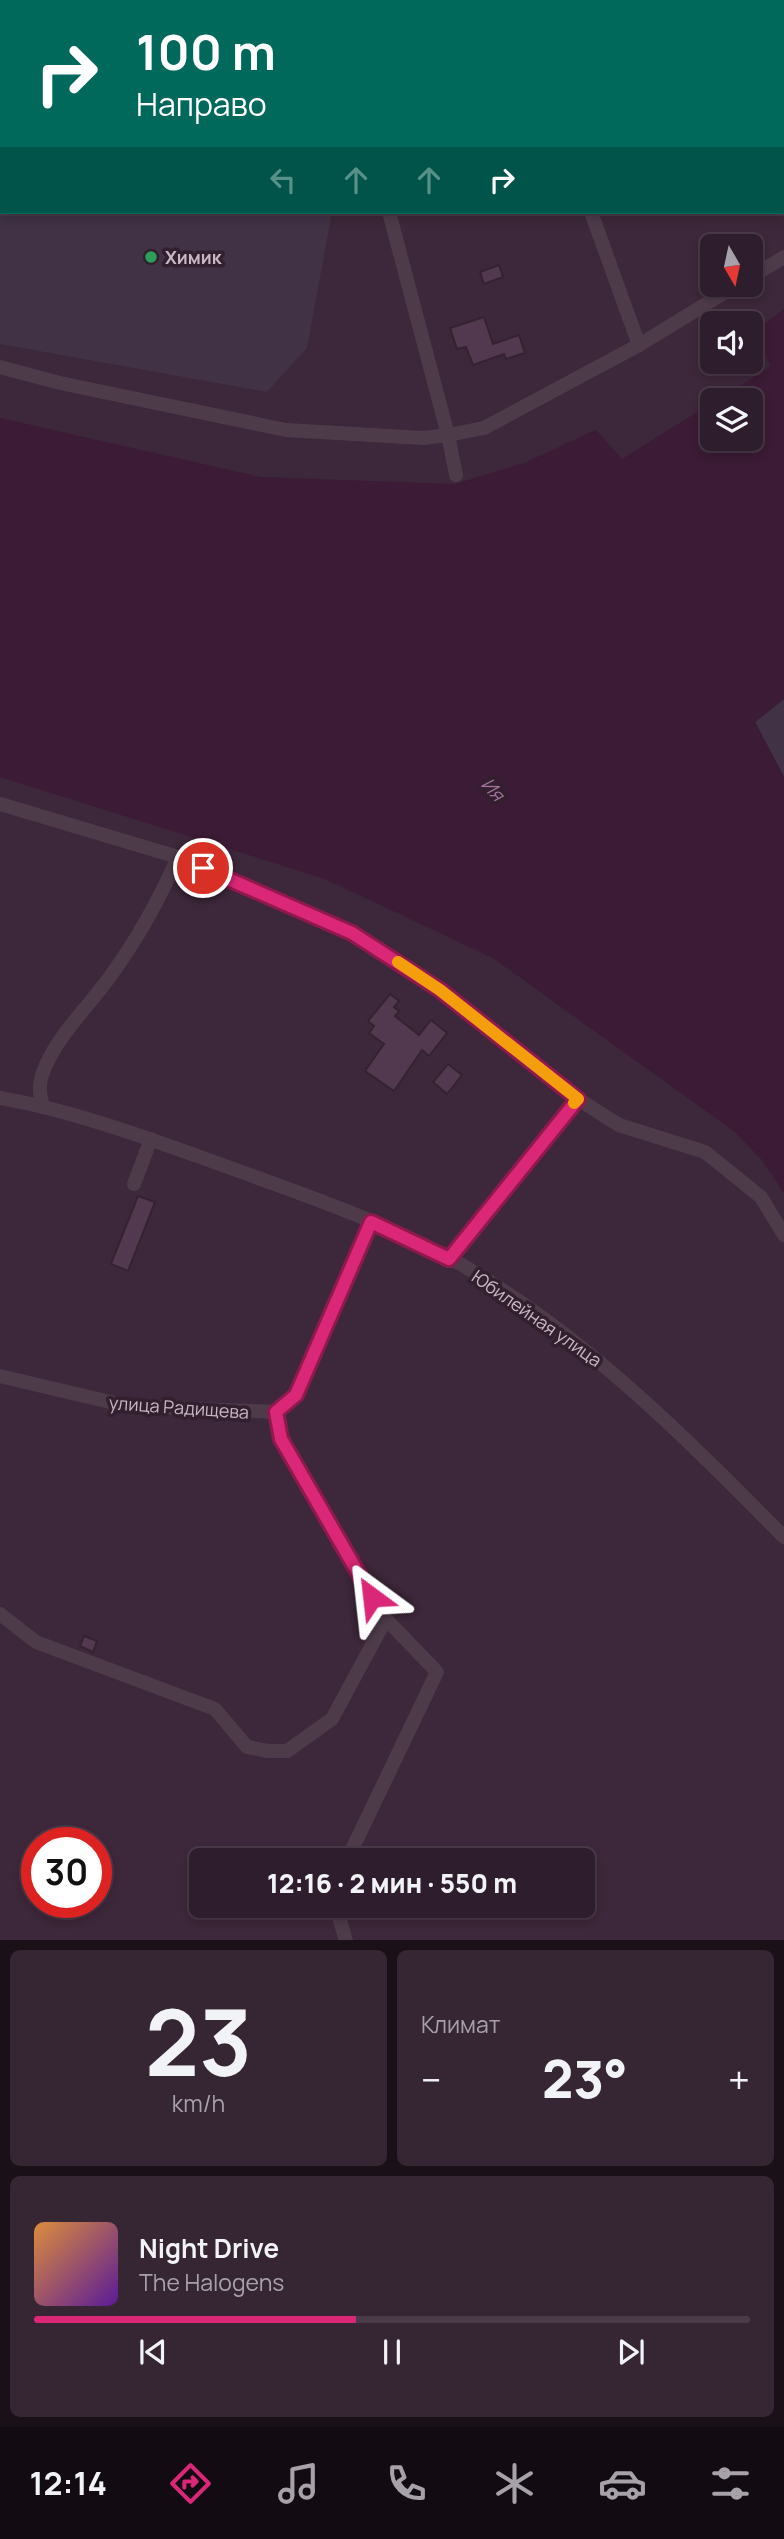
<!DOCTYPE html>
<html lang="ru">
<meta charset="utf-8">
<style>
body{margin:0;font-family:Manrope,sans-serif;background:#362634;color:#f1f3f6;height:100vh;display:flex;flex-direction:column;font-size:26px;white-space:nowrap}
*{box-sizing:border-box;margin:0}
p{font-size:23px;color:#a7a2a9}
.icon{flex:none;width:38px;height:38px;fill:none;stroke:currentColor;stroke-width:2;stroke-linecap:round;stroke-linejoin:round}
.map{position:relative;height:1940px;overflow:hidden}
.panel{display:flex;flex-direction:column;gap:10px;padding:10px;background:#191018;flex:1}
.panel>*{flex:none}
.banner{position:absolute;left:0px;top:0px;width:784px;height:214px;box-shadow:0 4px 10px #0003,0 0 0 2px #493b48;background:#00695c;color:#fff;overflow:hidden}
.needle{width:46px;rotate:171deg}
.controls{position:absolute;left:700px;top:234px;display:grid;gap:14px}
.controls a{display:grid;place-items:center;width:63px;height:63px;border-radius:10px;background:#2e1d2c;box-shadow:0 4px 10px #0003,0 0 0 2px #493b48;font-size:35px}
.speed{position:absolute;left:21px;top:1827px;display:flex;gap:14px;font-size:35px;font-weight:700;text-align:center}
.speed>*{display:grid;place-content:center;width:91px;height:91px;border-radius:50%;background:#2e1d2c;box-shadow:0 4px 10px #0003,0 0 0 2px #493b48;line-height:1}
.speed .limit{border:10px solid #d22;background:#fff;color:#111}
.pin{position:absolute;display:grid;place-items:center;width:60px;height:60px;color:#fff;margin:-30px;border:4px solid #fff;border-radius:50%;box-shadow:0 2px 7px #0007}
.me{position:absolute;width:77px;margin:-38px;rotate:330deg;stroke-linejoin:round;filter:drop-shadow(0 0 5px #0008)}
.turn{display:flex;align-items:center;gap:24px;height:147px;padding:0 21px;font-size:32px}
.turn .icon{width:91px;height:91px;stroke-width:2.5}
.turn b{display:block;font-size:49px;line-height:60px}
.lanes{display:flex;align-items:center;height:66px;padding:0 21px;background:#0003;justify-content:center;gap:35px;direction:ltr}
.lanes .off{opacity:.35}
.big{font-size:52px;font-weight:800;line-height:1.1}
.panel .card{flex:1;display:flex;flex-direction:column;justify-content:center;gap:10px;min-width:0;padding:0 24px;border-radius:10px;background:#362634}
.panel .dial{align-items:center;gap:0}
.dial b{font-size:91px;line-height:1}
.song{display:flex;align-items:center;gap:21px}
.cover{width:84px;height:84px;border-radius:10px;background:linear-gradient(135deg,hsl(30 70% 55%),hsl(270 70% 35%))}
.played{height:7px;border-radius:4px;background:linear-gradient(90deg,#db2777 45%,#493b48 45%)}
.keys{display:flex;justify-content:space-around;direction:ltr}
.heat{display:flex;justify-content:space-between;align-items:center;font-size:38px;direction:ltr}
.panel .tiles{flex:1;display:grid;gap:10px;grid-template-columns:1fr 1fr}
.card:last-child{grid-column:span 2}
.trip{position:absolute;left:189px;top:1848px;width:406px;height:70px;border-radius:10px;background:#2e1d2c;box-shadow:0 4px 10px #0003,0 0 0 2px #493b48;font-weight:800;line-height:70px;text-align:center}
.menu{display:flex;height:112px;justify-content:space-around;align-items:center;background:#120c12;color:#a7a2a9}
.menu .icon{width:49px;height:49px}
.menu .current{color:#db2777}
.menu b{font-size:32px;color:#f1f3f6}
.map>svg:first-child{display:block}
</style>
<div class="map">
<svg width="784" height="1941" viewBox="0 0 784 1941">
<rect width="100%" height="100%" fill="#3d273a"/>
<g fill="#413246">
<path d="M0,118L2,212H332L307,348L267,392L0,344Z"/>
<path d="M784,699V777L755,722Z"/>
</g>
<path fill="#3b1b35" d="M784,309V699L755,722L784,777V1193L762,1160L735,1132L493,958L325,879L0,777V418L260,477L455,484L524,463L596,430L622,459L712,403V439H751V401H716L771,366L751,334Z"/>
<g fill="#533950" stroke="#352231" stroke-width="2">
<path d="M499,265L503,277L484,284L480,272Z"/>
<path d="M484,317L493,344L519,335L525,353L506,359L504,354L473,365L466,347L457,349L450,328Z"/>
<path d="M390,994L399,1001L394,1007L399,1011L395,1016L419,1035L431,1020L447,1033L429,1056L422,1050L394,1091L365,1071L384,1044L369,1033L374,1026L368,1021Z"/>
<path d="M448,1064L462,1075L447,1094L433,1082Z"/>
<path d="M138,1196L155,1202L128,1271L111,1264Z"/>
<path d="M84,1636L97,1641L93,1652L80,1646Z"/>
</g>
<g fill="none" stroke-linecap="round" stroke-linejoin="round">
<g stroke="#4e3b4a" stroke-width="14">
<path d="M325,0L326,2"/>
<path d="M516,0V2"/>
<path d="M775,0L776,2"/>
<path d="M782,18L784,23"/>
<path d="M0,104H2"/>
<path d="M389,212L448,435L456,475"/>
<path d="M591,212L639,345"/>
<path d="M751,277L784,257"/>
<path d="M0,367L60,383L286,430L423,438L448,435L484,428L639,345L737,285"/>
<path d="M0,804L178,857L352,933L440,990L578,1099L619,1125L705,1152L761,1197L784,1235"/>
<path d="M0,1098C79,1112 152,1140 228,1167C307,1196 388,1223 462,1265C585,1336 685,1437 784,1537"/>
<path d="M43,1106C38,1091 39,1080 46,1065C61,1032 88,1007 109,978C137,940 159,900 178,857"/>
<path d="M134,1184L151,1139"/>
<path d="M449,1259L578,1099"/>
<path d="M0,1376L127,1406L276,1412"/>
<path d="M0,1614L36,1642L215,1709L247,1747L268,1751H287L332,1719L386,1619"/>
<path d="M347,1860L437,1672L386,1619L281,1439L276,1412L296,1395L371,1222"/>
<path d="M336,1906L346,1941"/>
</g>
</g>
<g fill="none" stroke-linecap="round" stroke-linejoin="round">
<g stroke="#8e194d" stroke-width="18">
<path id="route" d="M203,868L352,933L440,990L578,1099L449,1259L371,1222L296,1395L276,1412L281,1439L372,1597"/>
</g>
<use href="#route" stroke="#db2777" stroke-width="12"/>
<path stroke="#f59e0b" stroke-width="12" d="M398,962L440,990L578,1099L574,1103"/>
</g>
<circle fill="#2e9e5b" stroke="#33202f" stroke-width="2.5" cx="151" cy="257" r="7"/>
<g text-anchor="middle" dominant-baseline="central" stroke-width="7" stroke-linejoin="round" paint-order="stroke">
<g font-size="18" font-weight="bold" fill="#c8b7c5" stroke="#33202f" text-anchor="start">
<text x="165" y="257">Химик</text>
</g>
<g font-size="18" fill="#c8b7c5" stroke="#33202f">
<text transform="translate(537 1318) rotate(35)">Юбилейная улица</text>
<text transform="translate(179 1407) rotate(4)">улица Радищева</text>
</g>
<g font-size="19" font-style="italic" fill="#a4739d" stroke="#33202f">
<text transform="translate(493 789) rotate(48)">Ия</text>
</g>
</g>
</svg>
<div class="controls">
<a><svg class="needle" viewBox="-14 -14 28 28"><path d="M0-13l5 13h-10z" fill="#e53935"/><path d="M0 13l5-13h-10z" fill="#a7a2a9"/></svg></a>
<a><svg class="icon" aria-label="sound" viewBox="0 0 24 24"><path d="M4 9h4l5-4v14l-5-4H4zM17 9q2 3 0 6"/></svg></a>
<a><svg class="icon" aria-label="layers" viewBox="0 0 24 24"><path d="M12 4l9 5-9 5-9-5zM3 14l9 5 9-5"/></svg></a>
</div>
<div class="speed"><div class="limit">30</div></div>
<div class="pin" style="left:203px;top:868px;background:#d93025"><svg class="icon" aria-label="arrive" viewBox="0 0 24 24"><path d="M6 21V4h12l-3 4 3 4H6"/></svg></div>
<svg class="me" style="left:372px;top:1597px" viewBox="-20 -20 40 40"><path d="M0-17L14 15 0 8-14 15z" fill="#db2777" stroke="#fff" stroke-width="4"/></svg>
<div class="trip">12:16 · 2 мин · 550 m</div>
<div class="banner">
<div class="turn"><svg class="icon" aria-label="right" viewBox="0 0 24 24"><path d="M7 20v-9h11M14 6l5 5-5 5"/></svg><div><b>100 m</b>Направо</div></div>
<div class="lanes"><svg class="icon off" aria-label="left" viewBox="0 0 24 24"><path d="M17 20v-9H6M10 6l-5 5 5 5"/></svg><svg class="icon off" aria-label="ahead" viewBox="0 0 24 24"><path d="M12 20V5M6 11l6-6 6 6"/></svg><svg class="icon off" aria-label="ahead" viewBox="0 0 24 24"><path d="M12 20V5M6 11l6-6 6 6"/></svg><svg class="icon" aria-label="right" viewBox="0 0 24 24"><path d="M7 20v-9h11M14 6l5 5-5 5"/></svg></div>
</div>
</div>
<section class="panel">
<div class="tiles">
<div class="card dial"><b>23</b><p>km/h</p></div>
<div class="card"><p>Климат</p>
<div class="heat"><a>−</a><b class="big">23°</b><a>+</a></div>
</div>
<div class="card">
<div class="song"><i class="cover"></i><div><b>Night Drive</b><p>The Halogens</p></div></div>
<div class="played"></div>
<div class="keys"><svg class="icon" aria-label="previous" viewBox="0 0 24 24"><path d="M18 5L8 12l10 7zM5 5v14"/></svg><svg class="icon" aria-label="pause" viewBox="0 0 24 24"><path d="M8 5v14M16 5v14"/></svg><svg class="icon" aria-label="next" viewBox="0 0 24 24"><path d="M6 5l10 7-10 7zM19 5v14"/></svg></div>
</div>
</div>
</section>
<nav class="menu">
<b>12:14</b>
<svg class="icon current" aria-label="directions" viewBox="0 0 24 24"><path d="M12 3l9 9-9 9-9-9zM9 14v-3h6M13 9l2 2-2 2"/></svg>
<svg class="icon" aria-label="music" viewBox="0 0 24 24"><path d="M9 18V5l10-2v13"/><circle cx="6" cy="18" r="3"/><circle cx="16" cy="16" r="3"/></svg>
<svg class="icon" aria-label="phone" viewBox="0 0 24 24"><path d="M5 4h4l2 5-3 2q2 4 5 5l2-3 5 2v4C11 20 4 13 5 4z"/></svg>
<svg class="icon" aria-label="climate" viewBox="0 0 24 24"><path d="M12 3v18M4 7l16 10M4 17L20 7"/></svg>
<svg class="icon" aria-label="car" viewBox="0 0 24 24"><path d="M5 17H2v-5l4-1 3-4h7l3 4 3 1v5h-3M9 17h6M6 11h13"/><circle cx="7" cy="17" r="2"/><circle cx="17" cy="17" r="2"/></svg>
<svg class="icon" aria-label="filters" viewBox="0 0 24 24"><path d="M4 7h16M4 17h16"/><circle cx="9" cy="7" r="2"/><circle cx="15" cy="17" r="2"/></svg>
</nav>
